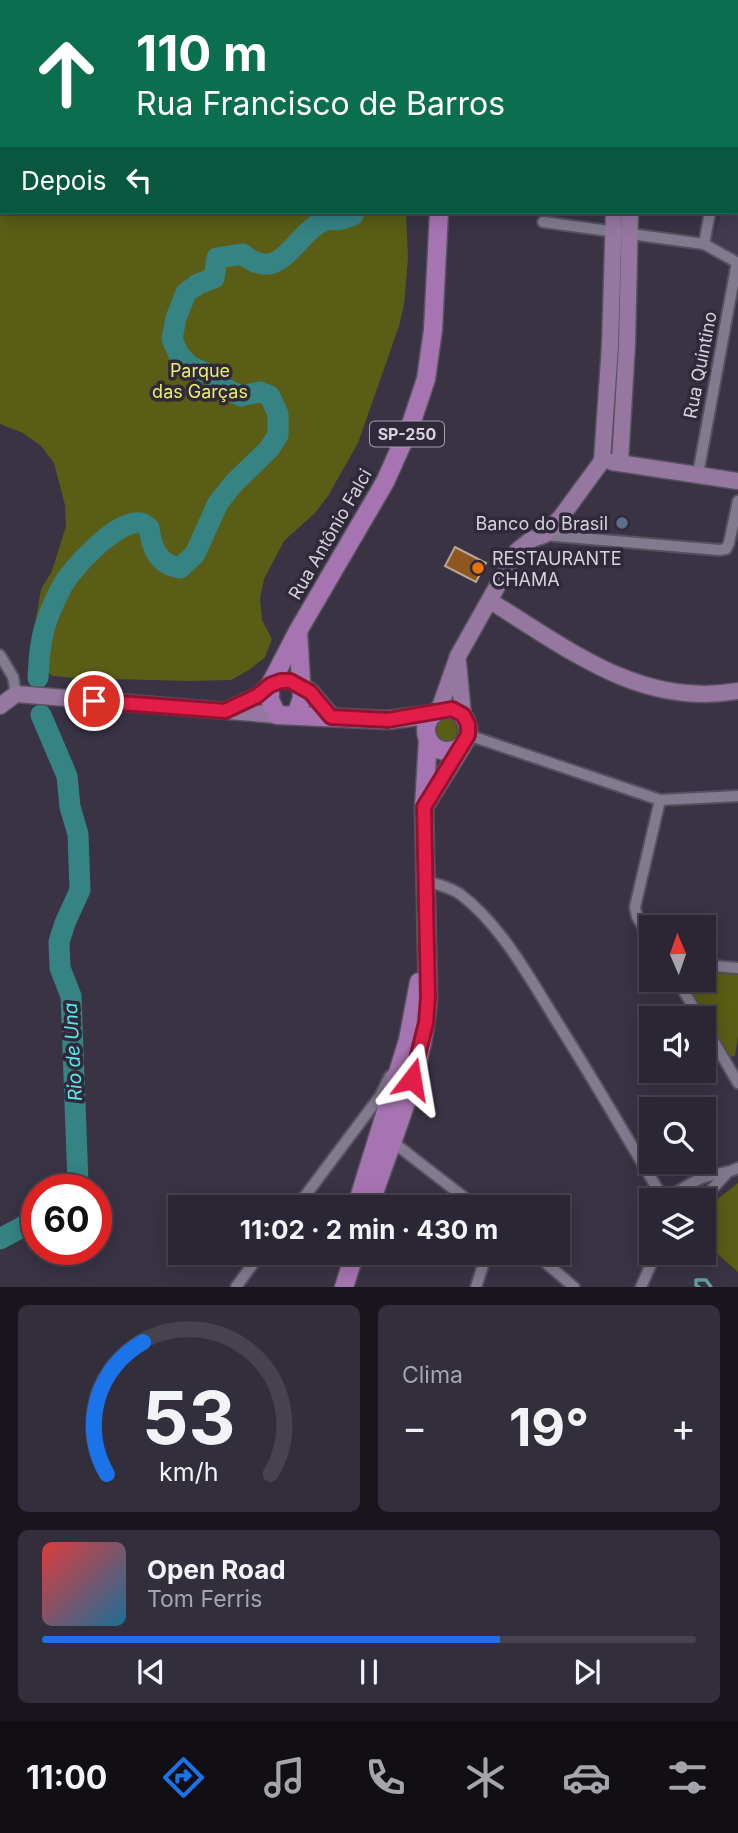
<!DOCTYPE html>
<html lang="pt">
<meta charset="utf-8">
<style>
body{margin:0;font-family:Inter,sans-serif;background:#332e3b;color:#f1f3f6;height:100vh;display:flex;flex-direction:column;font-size:26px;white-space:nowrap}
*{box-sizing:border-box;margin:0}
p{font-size:23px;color:#a6a5ac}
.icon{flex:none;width:38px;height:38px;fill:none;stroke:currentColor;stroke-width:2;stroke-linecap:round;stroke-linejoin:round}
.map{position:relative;height:1287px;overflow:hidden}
.drawer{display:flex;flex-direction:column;gap:18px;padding:18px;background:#18151c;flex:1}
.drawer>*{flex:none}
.guide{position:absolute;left:0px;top:0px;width:738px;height:214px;box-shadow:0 4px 18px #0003,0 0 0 2px #47434e;background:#0b6e4f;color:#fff;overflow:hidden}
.needle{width:46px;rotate:358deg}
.buttons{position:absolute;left:639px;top:915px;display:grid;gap:14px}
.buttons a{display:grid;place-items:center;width:77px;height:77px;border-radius:0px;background:#2b2633;box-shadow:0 4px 18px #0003,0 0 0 2px #47434e;font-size:35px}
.speed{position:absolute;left:21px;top:1174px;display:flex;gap:14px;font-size:35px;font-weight:700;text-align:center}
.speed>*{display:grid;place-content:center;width:91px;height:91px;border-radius:50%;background:#2b2633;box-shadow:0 4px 18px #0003,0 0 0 2px #47434e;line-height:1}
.speed .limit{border:10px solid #d22;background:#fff;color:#111}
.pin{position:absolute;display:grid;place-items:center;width:60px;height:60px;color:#fff;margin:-30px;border:4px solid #fff;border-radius:50%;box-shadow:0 2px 7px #0007}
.me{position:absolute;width:77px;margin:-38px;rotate:14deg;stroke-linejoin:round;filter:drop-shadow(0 0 5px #0008)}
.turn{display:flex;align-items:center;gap:24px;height:147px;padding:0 21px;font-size:32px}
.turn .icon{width:91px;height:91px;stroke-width:2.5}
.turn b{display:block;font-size:49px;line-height:60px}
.then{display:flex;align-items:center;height:66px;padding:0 21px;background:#0003;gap:14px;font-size:26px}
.big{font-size:52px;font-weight:700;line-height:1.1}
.drawer .widget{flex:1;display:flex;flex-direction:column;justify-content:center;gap:10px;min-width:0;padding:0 24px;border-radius:10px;background:#332e3b}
.drawer .dial{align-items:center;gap:0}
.dial svg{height:182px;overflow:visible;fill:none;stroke:#47434e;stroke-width:7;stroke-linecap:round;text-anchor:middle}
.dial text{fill:#f1f3f6;stroke:none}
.song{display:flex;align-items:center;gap:21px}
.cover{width:84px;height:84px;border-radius:10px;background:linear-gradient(135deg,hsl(0 70% 55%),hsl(200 70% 35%))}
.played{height:7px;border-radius:4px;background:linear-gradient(90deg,#1a73e8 70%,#47434e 70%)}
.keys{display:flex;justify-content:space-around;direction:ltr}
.heat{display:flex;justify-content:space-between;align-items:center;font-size:38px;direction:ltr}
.drawer .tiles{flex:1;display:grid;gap:18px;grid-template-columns:1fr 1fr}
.widget:last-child{grid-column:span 2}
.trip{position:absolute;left:168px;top:1195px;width:402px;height:70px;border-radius:0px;background:#2b2633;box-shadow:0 4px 18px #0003,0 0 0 2px #47434e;font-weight:700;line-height:70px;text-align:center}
.menu{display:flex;height:112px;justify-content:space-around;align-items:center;background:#110f14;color:#a6a5ac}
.menu .icon{width:49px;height:49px}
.menu .current{color:#1a73e8}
.menu b{font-size:32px;color:#f1f3f6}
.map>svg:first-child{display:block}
</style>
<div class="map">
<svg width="738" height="1287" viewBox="0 0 738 1287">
<rect width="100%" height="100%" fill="#393344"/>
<path fill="#423a51" d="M722,212L738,213V257L710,243Z"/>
<g fill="#595d15">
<path d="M0,0H412L2,2V212H406L408,258L404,305L399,326L358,443L328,496L315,513L284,541L264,579L260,599L262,620L272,639L265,657L249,670L231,680L189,681L75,678L53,676L31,663L32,642L41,589L52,571L66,526L65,505L54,463L41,446L23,433L0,424Z"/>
<circle cx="444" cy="730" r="13"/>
<path d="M704,972L738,975V1035L735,1056L728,1057L682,980H704Z"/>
<path d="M738,1183V1272L704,1242V1210Z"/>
</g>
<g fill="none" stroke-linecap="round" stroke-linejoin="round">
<path stroke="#669b9e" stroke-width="3.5" d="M699,1287L696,1285V1280H706L711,1287"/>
<g stroke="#368384" stroke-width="21">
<path d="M270,0V2"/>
<path d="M38,678C39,659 40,641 46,623C50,611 56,598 61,588C71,569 117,519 140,523C143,523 146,526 149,528C152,548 157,564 180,568L195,554L218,503L234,483L269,449L278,435V414L270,396L260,392L241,396L224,388L207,373L191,367L179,355L172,339L176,318L186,293L198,284L214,278L217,258L243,254C281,287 295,231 326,220C330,218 332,220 337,220C342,220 348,217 353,215L354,212"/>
<path d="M41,715L67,776L70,807L78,834L80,890L65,923L59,942L60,968L71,996L78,1183L75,1190"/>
<path d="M0,1239L37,1219"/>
</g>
</g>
<path fill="#8d571f" stroke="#b9a697" stroke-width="2" d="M455,547L486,563L476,582L445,566Z"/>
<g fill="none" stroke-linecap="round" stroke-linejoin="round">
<g stroke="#56515f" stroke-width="14">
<g id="street">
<path d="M737,66L738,67"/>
<path d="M737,100L738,99"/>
<path d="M543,222L704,244L738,263"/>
<path d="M704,244L710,212"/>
<path d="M698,474L737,262"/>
<path d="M544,535L719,550L726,549L729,543L738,501"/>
<path d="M0,655L13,677L16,694"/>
<path d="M468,735L660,800L738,796"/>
<path d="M425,881C437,884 449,887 460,894C500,924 528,975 554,1017C592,1077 628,1139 664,1200"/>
<path d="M651,939L637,917L635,907L660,800"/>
<path d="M704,965L738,968"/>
<path d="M677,980L700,1018"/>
<path d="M704,1025L738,1083"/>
<path d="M389,1139L478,1208"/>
<path d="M665,1200C677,1193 691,1181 705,1177C717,1173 726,1174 738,1168"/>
<path d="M702,1200L726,1174"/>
<path d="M296,1208L380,1096L390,1076"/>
<path d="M534,1253L574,1287"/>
<path d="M236,1287L261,1253"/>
<path d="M476,1287L487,1253"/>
<path d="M641,1287L656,1253"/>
</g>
</g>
<g stroke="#56515f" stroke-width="19">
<g id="secondary">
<path d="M622,2V0"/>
<path d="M635,2V0"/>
<path d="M602,461L610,346L614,212"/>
<path d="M612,462L738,481"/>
<path d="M620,462L627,344L630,212"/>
<path d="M490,601C569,649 640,708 738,691"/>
<path d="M458,662L463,715"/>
<path d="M0,706L16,694L277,715"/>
<path d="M227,710L257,696L270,685"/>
<path d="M439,710L458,656L517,551L532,539L544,535L561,517L602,461"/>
</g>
</g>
<g stroke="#56515f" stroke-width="21">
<g id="primary">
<path d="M443,2V0"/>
<path d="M296,683L310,692L331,717"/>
<circle cx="447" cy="730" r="21"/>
<path d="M433,714L388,720L277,715L270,700V685L298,631L385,482L411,424L426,379L433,330L439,212"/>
<path d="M296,715L302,698L298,631"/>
<path d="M424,807L462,746"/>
<path d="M356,1208L408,1040L419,982"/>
<path d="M369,1208C391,1140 424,1070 428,998L424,807L428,739"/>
<path d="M344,1287L355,1253"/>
</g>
</g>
<use href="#street" stroke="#827b8f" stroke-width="10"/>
<use href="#secondary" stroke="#9577a0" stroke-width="16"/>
<use href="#primary" stroke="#a774b2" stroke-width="18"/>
</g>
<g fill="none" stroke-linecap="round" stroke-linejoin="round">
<g stroke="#92132f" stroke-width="18">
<path id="route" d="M94,701L225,711L257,696L270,685L281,681H290L310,692L331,717L388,720L452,709L463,715L468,724V735L424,807L428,998L426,1023L412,1079"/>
</g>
<use href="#route" stroke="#e11d48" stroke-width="12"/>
</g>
<circle fill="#5c6f8a" stroke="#2f2939" stroke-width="2.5" cx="622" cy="523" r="7"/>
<circle fill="#e8710a" stroke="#2f2939" stroke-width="2.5" cx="478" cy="568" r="7"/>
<g text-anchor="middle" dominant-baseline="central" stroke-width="7" stroke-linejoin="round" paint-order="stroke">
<rect fill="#2f2939" stroke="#a39fab" stroke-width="2" x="370" y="421.5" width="74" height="25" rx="5"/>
<g font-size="16" font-weight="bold" fill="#d5d2dc">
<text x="407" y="434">SP-250</text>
</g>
<g font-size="18" fill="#d5d2dc" stroke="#2f2939">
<text transform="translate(700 365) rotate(-79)">Rua Quintino</text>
<text transform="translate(330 534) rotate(-60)">Rua Antônio Falci</text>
</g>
<g font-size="18" fill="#e7ef6b" stroke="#2f2939">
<text x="200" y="370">Parque<tspan x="200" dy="21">das Garças</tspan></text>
</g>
<g font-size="18" fill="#d5d2dc" stroke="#2f2939" text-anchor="end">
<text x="608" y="523">Banco do Brasil</text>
<text x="492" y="558" text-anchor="start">RESTAURANTE<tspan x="492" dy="21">CHAMA</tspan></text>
</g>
<g font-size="19" font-style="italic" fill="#57ebec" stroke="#2f2939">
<text transform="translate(73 1052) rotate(-93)">Rio de Una</text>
</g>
</g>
</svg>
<div class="buttons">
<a><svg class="needle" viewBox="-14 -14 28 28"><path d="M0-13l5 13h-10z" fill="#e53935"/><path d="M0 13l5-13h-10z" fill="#a6a5ac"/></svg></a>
<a><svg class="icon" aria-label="sound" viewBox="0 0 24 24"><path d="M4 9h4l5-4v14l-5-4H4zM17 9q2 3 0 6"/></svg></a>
<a><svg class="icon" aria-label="search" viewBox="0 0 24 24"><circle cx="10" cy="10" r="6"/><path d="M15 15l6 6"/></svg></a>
<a><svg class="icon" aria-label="layers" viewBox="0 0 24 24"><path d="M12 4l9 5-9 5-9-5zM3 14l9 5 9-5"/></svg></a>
</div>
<div class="speed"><div class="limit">60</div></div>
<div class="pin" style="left:94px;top:701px;background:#d93025"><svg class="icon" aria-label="arrive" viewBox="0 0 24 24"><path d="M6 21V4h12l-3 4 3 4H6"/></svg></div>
<svg class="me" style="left:412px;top:1079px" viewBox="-20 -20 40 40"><path d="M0-17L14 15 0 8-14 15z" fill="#e11d48" stroke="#fff" stroke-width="4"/></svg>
<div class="trip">11:02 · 2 min · 430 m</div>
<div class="guide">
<div class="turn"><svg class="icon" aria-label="ahead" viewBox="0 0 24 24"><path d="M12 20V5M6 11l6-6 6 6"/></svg><div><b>110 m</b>Rua Francisco de Barros</div></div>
<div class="then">Depois<svg class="icon" aria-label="left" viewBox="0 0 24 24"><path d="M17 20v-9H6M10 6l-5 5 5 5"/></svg></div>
</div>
</div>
<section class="drawer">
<div class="tiles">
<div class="widget dial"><svg viewBox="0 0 100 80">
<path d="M14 69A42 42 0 1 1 86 69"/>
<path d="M14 69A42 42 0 0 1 30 11" stroke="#1a73e8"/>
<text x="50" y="56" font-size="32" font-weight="700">53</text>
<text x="50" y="72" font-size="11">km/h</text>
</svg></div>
<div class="widget"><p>Clima</p>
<div class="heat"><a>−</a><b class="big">19°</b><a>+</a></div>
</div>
<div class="widget">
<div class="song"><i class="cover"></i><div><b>Open Road</b><p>Tom Ferris</p></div></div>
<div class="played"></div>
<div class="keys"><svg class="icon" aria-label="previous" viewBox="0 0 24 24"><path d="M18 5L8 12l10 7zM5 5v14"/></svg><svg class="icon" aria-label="pause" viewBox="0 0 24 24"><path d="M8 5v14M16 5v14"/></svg><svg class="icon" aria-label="next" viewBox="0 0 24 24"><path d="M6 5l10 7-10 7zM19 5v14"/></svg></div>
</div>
</div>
</section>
<nav class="menu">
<b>11:00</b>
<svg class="icon current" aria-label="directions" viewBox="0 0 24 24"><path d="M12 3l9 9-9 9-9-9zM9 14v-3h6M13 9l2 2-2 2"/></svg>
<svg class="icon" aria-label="music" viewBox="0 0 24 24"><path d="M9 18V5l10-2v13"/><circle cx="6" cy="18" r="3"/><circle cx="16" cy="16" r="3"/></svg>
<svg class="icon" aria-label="phone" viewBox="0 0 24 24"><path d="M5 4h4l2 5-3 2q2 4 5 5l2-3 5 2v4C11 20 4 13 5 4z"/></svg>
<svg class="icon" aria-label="climate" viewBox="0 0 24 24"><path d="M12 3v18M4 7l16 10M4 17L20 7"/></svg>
<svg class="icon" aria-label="car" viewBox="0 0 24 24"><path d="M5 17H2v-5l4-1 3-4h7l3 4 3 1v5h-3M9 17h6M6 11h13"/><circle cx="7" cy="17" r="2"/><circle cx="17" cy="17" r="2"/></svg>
<svg class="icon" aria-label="filters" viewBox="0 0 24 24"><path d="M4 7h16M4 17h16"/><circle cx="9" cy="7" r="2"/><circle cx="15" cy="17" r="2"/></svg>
</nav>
